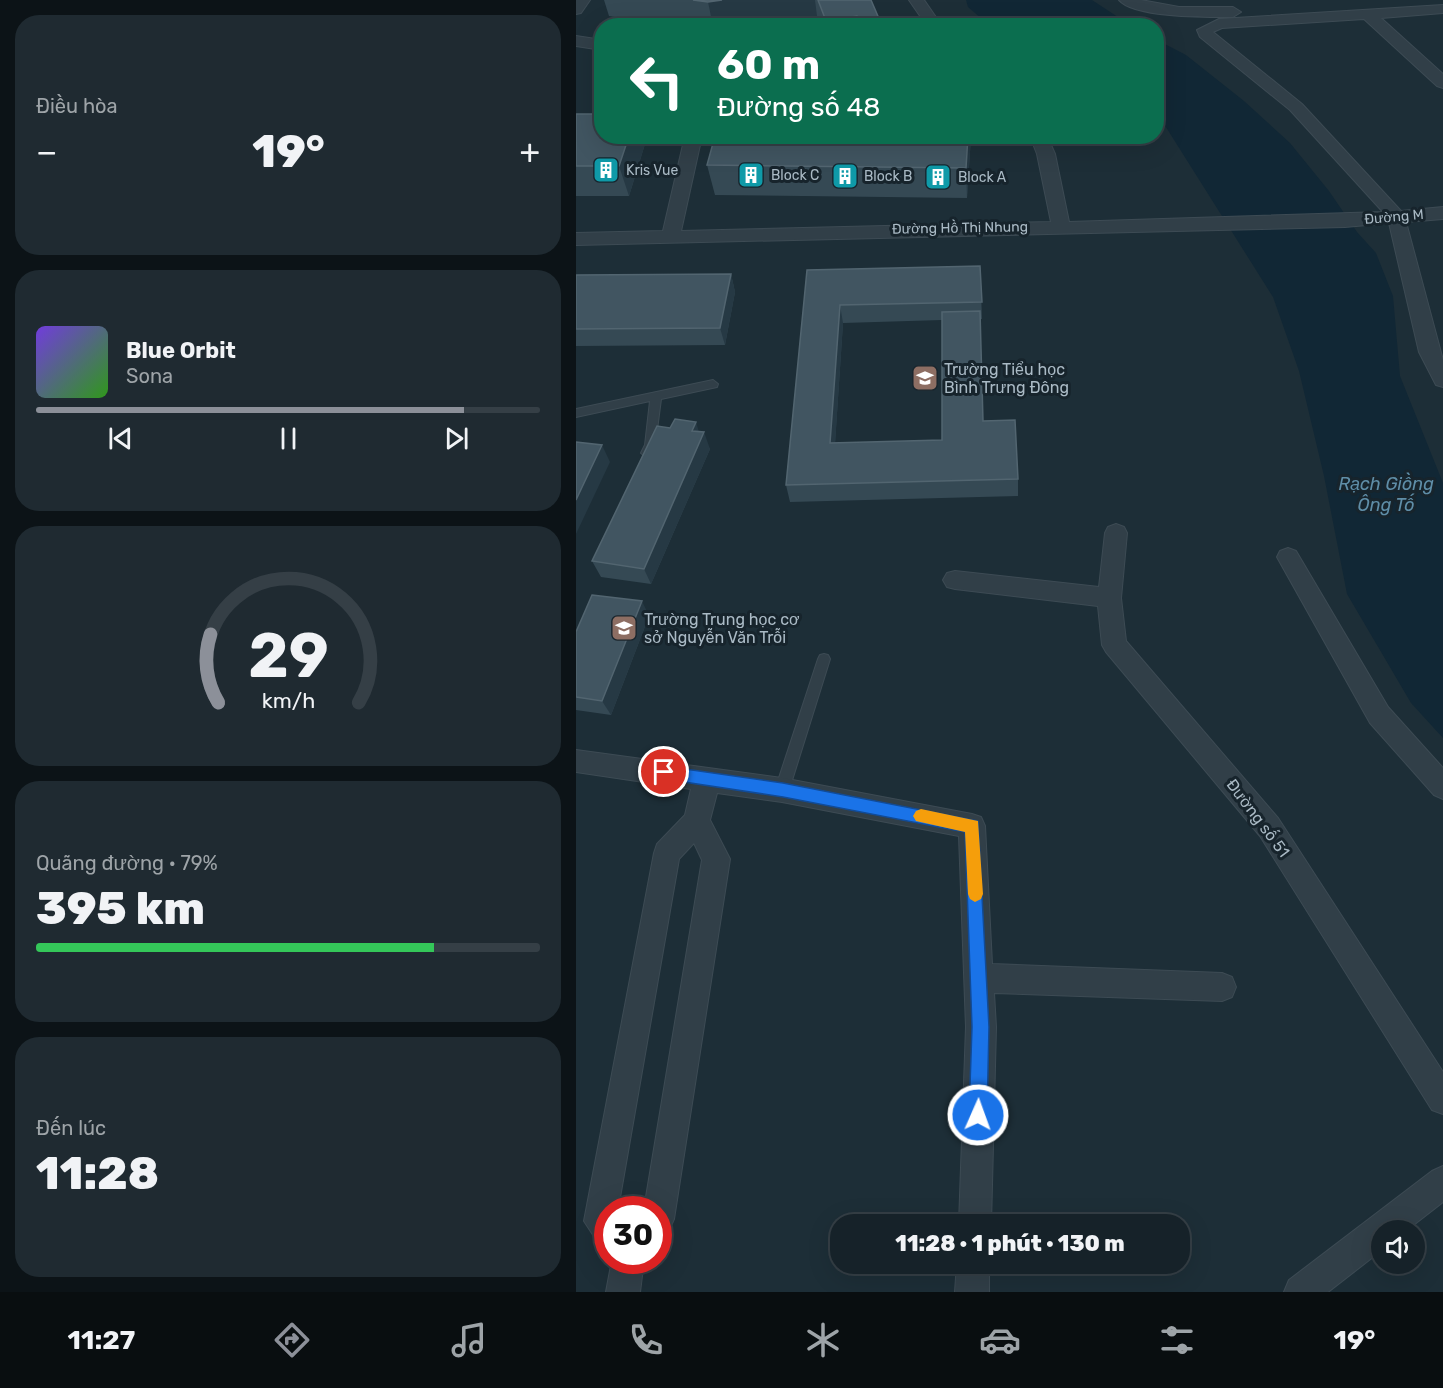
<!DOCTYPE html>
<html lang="vi">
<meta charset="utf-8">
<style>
body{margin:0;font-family:Rubik,sans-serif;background:#1f2a31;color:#f1f3f6;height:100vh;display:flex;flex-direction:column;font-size:22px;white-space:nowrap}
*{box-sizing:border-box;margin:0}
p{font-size:20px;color:#9ea4a8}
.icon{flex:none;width:33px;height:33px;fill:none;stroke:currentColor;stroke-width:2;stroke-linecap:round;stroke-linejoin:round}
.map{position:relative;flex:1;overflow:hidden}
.drawer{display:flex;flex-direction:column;gap:15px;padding:15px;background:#0c1317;width:576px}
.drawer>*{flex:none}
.banner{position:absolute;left:18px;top:18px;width:570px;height:126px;border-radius:24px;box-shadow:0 6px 24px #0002,0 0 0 2px #353f46;background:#0b6e4f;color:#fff;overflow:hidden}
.buttons{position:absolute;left:795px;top:1220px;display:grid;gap:12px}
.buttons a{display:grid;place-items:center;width:54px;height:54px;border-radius:50%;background:#162229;box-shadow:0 6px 24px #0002,0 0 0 2px #353f46;font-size:30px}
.speed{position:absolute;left:18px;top:1196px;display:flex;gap:12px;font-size:30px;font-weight:700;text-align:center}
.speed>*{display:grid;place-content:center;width:78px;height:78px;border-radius:50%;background:#162229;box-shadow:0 6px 24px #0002,0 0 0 2px #353f46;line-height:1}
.speed .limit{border:9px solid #d22;background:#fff;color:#111}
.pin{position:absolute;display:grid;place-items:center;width:51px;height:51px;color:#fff;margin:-26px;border:3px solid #fff;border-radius:50%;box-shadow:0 2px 6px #0007}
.me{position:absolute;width:66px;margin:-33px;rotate:2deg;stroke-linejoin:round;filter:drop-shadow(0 0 4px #0008)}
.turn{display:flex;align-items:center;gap:21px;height:126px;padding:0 24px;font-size:27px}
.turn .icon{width:78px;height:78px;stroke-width:2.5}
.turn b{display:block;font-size:42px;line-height:51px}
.big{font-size:45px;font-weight:800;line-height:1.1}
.drawer .card{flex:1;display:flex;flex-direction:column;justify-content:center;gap:9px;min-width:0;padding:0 21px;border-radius:24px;background:#1f2a31}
.drawer .dial{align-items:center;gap:0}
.dial svg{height:156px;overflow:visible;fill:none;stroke:#353f46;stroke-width:7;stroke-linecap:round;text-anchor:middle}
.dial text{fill:#f1f3f6;stroke:none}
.song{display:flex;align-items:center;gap:18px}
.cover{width:72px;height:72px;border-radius:9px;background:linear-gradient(135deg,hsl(260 70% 55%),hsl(110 70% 35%))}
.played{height:6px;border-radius:3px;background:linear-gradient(90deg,#8c9099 85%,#353f46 85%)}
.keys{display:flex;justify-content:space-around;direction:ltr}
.heat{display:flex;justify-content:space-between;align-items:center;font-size:33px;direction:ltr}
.charge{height:9px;border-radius:4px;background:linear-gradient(90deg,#34c759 79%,#353f46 0)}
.trip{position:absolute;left:254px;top:1214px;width:360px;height:60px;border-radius:24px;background:#162229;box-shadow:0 6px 24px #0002,0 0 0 2px #353f46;font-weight:800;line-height:60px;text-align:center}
.tab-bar{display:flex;height:96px;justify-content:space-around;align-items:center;background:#090e10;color:#9ea4a8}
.tab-bar .icon{width:42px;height:42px}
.tab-bar .selected{color:#8c9099}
.tab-bar b{font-size:27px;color:#f1f3f6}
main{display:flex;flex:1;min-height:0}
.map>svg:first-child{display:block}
</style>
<main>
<section class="drawer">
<div class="card"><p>Điều hòa</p>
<div class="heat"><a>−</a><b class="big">19°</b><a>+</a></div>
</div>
<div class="card">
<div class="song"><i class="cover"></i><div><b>Blue Orbit</b><p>Sona</p></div></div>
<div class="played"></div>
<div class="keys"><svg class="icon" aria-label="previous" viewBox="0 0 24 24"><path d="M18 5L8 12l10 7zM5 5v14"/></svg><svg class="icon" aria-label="pause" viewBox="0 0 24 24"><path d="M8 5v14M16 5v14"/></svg><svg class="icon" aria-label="next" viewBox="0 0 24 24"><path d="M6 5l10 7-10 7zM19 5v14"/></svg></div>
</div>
<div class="card dial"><svg viewBox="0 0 100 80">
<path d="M14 69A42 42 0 1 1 86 69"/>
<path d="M14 69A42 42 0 0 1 10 34" stroke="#8c9099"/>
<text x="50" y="56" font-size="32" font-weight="700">29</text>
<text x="50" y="72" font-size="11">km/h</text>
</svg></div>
<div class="card"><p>Quãng đường · 79%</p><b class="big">395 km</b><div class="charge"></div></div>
<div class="card"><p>Đến lúc</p><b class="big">11:28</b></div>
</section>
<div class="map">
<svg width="867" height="1292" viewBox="0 0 867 1292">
<rect width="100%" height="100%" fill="#1d2e37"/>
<g fill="#112735">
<path d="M390,0H516L554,25H413L392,7Z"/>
<path d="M581,40L610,55L668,101L714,143L753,191L781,232L800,253L817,296L824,376L867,483V738L835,703L771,594L748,476L723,371L697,297L588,124L581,118Z"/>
</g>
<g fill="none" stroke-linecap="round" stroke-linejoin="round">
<g stroke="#3d4b54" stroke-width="2">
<g id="service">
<path d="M137,380L142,384L141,387L85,399L79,445L74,456L70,457L65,453L69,445L74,401L0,417V409Z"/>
<path d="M248,654L252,655L254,659L213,790L211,794L206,796L201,794L199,790L242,659L244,655Z"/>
</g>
</g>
<g stroke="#3d4b54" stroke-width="2">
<g id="minor">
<path d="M0,0H14L5,13L0,14Z"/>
<path d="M333,0H348L366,26H351Z"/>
<path d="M543,0H565L603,7H657L665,12L657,17C633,17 558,18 543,0Z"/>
<path d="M867,5V13L805,18L867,74V88L861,86L788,19L646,28L637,32L726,104L825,211L867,207V219L830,222L867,360V387L860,385L843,352L813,223L769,227L0,245V233L87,231L109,136H126L105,231L475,222L461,154L454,136H471L479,154L493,222L807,212L714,110L624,37L621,30L643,19Z"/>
<path d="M0,36L26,40V50L0,46Z"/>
<path d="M540,524L548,527L551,533L545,598L550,641L702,818L867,1072V1114L856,1110L684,836L530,652L526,645L522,606L379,589L371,587L367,580L371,573L379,571L523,587L529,533L532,527Z"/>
<path d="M712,548L720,551L812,707L867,768V799L858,795L794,723L701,557L704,551Z"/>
<path d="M0,750L206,778L396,814L405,817L409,826L416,964L646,973L656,977L660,987L656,997L646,1001L418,993L420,1027L415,1224H383L390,1027L383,836L206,802L141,793L134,820L154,859L98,1219L93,1230L82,1235V1209H68L126,860L118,843L103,859L42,1209H32V1246L21,1241L8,1221L78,853L81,844L109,815L115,789L0,772Z"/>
<path d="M867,1166V1202L831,1230H806V1250L752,1292H708L713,1280L856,1171Z"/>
<path d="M36,1260H68L64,1292H30Z"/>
<path d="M381,1263H413V1292H379Z"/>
</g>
</g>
<use href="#service" fill="#313f48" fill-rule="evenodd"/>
<use href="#minor" fill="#313f48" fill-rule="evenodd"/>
</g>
<g fill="#354954" fill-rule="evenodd">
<path d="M28,0H295L304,26H245L241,16L180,26H95L33,16Z"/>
<path d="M0,114L26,136H67L69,144L53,196H0Z"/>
<path d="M139,136H395L391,198L139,195L131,165Z"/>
<path d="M404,266L406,319H404L407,421L442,479V496L214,502L210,485L231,270ZM366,320V440L259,443L267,323Z"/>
<path d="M155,274L159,292L149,345L0,346V275Z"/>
<path d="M123,432L134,449L75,584L25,577L16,561Z"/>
<path d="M73,616L35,715L0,710V632Z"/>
</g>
<g fill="#263944">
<path d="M146,0H239L241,16L180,26H137L132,2Z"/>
<path d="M281,16L282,26H250V21Z"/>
<path d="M304,21V26H285L284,24Z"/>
<path d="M53,136H67L69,144L53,196L43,166Z"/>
<path d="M392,136H395L391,198L390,168Z"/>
<path d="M155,274L159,292L149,345L144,328Z"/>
<path d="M264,305L267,323L258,460L254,443Z"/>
<path d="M120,422L125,439L128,432L134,449L75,584L68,569Z"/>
<path d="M26,445L34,462L0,534V500Z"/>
<path d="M66,601L73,616L35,715L26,701Z"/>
</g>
<g fill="#415561" stroke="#526570" stroke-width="1.5">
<path d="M117,0H146L132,2Z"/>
<path d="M242,0H295L304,21L284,24L281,16L250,21Z"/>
<path d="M0,114H26V136H53L43,166H0Z"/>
<path d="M139,136H392L390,168L131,165Z"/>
<path d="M404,266L406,302L264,305L254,443L366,440V312L404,311L407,421L439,420L442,479L210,485L231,270Z"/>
<path d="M155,274L144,328L0,329V275Z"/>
<path d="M99,419L120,422L116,431L128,432L68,569L16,561L81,426L94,428Z"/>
<path d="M0,442L26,445L0,500Z"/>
<path d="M16,595L66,601L26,701L0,697V632Z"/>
</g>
<path fill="#1a73e8" stroke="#114b97" stroke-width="1.5" d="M88,766L207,783L402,821L413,1027L411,1115L408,1121L402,1123L396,1121L393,1115L396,1027L389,832L207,797L88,779L80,772Z"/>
<path fill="#f59e0b" d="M345,809L402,821L407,894L405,899L399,902L394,899L392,894L389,832L340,821L337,816L340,811Z"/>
<defs>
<g id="building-square" transform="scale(1.35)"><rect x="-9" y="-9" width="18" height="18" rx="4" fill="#0f9aa8" stroke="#17242c"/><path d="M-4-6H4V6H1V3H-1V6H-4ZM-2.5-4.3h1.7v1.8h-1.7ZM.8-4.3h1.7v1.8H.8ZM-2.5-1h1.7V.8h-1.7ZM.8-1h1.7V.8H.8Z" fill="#fff"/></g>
<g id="school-square" transform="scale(1.35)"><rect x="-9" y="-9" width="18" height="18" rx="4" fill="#8d6e63" stroke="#17242c"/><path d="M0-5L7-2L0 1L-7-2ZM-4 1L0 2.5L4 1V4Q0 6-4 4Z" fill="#fff"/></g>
</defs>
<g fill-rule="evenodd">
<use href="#building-square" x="30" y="170"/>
<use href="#building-square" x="175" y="175"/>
<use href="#building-square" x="269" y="176"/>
<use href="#building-square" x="362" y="177"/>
<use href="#school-square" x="349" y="378"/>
<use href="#school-square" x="48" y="628"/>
</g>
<g text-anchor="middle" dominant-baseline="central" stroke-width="6" stroke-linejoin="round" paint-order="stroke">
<g font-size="14" fill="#aabac5" stroke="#17242c" text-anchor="start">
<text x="50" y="170">Kris Vue</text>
<text x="195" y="175">Block C</text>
<text x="288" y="176">Block B</text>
<text x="382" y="177">Block A</text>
</g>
<g font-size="14" fill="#aabac5" stroke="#17242c">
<text transform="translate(818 217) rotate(-5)">Đường M</text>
<text transform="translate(384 228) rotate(-1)">Đường Hồ Thị Nhung</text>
</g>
<g font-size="16" fill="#aabac5" stroke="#17242c" text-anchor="start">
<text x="368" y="369">Trường Tiểu học<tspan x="368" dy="18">Bình Trưng Đông</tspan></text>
<text x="68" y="619">Trường Trung học cơ<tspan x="68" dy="18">sở Nguyễn Văn Trỗi</tspan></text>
</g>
<g font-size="16" fill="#aabac5" stroke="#17242c">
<text transform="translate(682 818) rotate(53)">Đường số 51</text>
</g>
<g font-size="18" font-style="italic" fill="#5f8ea8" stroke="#17242c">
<text x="810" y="484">Rạch Giồng<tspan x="810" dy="21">Ông Tố</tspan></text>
</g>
</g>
</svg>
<div class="buttons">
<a><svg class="icon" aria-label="sound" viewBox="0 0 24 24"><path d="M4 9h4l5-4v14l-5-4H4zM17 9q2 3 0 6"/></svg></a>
</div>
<div class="speed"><div class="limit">30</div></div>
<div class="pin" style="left:88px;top:772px;background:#d93025"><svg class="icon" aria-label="arrive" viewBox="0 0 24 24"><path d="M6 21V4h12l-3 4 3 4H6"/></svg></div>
<svg class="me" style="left:402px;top:1115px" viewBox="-20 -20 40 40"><circle r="17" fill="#1a73e8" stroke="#fff" stroke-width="3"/><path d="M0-11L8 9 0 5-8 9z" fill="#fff"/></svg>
<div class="trip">11:28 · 1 phút · 130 m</div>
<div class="banner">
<div class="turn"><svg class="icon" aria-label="left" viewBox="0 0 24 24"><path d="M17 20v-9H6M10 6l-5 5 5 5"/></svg><div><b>60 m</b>Đường số 48</div></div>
</div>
</div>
</main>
<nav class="tab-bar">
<b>11:27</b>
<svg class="icon selected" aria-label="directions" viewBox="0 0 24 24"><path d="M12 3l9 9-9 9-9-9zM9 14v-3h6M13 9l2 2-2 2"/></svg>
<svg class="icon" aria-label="music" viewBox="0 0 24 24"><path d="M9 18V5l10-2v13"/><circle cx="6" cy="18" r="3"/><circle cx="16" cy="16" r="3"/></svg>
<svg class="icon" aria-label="phone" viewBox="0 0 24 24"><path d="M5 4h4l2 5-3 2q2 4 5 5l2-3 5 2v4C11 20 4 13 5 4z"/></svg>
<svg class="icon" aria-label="climate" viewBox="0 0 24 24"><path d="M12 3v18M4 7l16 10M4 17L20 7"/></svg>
<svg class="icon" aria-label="car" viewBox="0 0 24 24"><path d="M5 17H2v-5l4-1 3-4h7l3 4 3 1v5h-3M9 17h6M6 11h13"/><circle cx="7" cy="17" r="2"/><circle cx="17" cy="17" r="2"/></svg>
<svg class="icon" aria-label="filters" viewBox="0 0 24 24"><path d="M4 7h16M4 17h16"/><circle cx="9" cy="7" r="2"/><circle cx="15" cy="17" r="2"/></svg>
<b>19°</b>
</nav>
